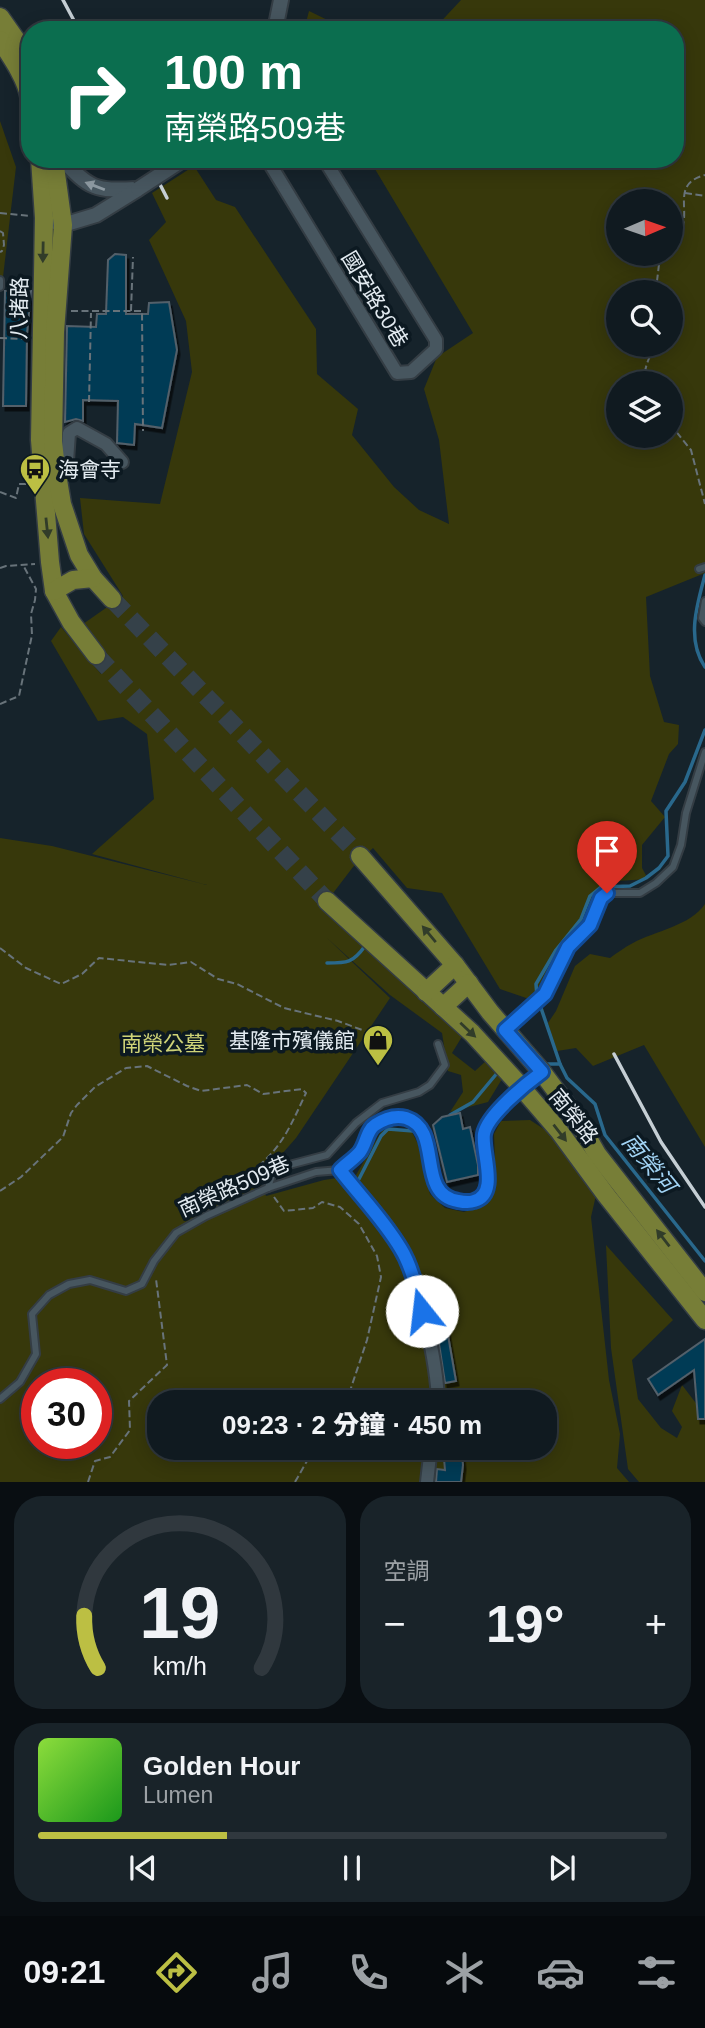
<!DOCTYPE html>
<html lang="zh-TW">
<meta charset="utf-8">
<style>
body{margin:0;font-family:Arial,"Noto Sans TC",sans-serif;background:#192329;color:#f1f3f6;height:100vh;display:flex;flex-direction:column;font-size:26px;white-space:nowrap}
*{box-sizing:border-box;margin:0}
p{font-size:23px;color:#9ca1a5}
.icon{flex:none;width:38px;height:38px;fill:none;stroke:currentColor;stroke-width:2;stroke-linecap:round;stroke-linejoin:round}
.map{position:relative;height:1482px;overflow:hidden}
.drawer{display:flex;flex-direction:column;gap:14px;padding:14px;background:#090e12;flex:1}
.drawer>*{flex:none}
.banner{position:absolute;left:21px;top:21px;width:663px;height:147px;border-radius:28px;box-shadow:0 4px 18px #0003,0 0 0 2px #30383e;background:#0b6e4f;color:#fff;overflow:hidden}
.needle{width:46px;rotate:88deg}
.controls{position:absolute;left:606px;top:189px;display:grid;gap:14px}
.controls a{display:grid;place-items:center;width:77px;height:77px;border-radius:50%;background:#101a20;box-shadow:0 4px 18px #0003,0 0 0 2px #30383e;font-size:35px}
.speed{position:absolute;left:21px;top:1368px;display:flex;gap:14px;font-size:35px;font-weight:700;text-align:center}
.speed>*{display:grid;place-content:center;width:91px;height:91px;border-radius:50%;background:#101a20;box-shadow:0 4px 18px #0003,0 0 0 2px #30383e;line-height:1}
.speed .limit{border:10px solid #d22;background:#fff;color:#111}
.pin{position:absolute;display:grid;place-items:center;width:60px;height:60px;color:#fff;margin:-72px -30px;border-radius:50% 50% 50% 0;rotate:-45deg;box-shadow:0 0 7px #0007}
.pin .icon{rotate:45deg}
.me{position:absolute;width:77px;margin:-38px;rotate:344deg;stroke-linejoin:round;filter:drop-shadow(0 0 5px #0008)}
.turn{display:flex;align-items:center;gap:24px;height:147px;padding:0 28px;font-size:32px}
.turn .icon{width:91px;height:91px;stroke-width:2.5}
.turn b{display:block;font-size:49px;line-height:60px}
.big{font-size:52px;font-weight:800;line-height:1.1}
.drawer .tile{flex:1;display:flex;flex-direction:column;justify-content:center;gap:10px;min-width:0;padding:0 24px;border-radius:28px;background:#192329}
.drawer .dial{align-items:center;gap:0}
.dial svg{height:182px;overflow:visible;fill:none;stroke:#30383e;stroke-width:7;stroke-linecap:round;text-anchor:middle}
.dial text{fill:#f1f3f6;stroke:none}
.song{display:flex;align-items:center;gap:21px}
.cover{width:84px;height:84px;border-radius:10px;background:linear-gradient(135deg,hsl(90 70% 55%),hsl(120 70% 35%))}
.played{height:7px;border-radius:4px;background:linear-gradient(90deg,#bcbf43 30%,#30383e 30%)}
.keys{display:flex;justify-content:space-around;direction:ltr}
.heat{display:flex;justify-content:space-between;align-items:center;font-size:38px;direction:ltr}
.drawer .tiles{flex:1;display:grid;gap:14px;grid-template-columns:1fr 1fr}
.tile:last-child{grid-column:span 2}
.trip{position:absolute;left:147px;top:1390px;width:410px;height:70px;border-radius:28px;background:#101a20;box-shadow:0 4px 18px #0003,0 0 0 2px #30383e;font-weight:800;line-height:70px;text-align:center}
.tab-bar{display:flex;height:112px;justify-content:space-around;align-items:center;background:#060a0d;color:#9ca1a5}
.tab-bar .icon{width:49px;height:49px}
.tab-bar .on{color:#bcbf43}
.tab-bar b{font-size:32px;color:#f1f3f6}
.map>svg:first-child{display:block}
</style>
<div class="map">
<svg width="705" height="1482" viewBox="0 0 705 1482">
<defs>
<filter id="shadow"><feDropShadow dx="2.5" dy="4.5" stdDeviation="0" flood-color="#0009"/></filter>
</defs>
<rect width="100%" height="100%" fill="#16232b"/>
<g fill="#37380b" fill-rule="evenodd">
<path d="M461,0H705V573L646,597L650,676L664,722L679,725L678,744L669,754L651,801L665,817L642,845V868L648,879L603,882L542,980L532,1000L500,989L442,893L407,888L373,848L353,867L321,909L463,1035L452,1053L475,1071L487,1060L502,1079L488,1102L450,1112L463,1092L461,1075L448,1071L442,1033L390,995L327,938L390,998L296,1138L259,1180L266,1196L324,1180L356,1175L382,1130H411L418,1144L430,1194L445,1208L464,1212L485,1204L496,1189L494,1134L501,1121L530,1120L547,1131L597,1191L591,1217L609,1380L620,1434L617,1468L629,1482H0V838L52,846L207,885L92,854L154,799L147,734L123,717L98,721L51,641L61,627L101,674L112,660L83,624L123,596L84,534L80,498L160,504L192,372L186,321L149,240L166,222L152,193L194,166L216,200L235,207L316,329L317,374L358,409L352,435L394,487L419,510L449,524L439,440L424,389L437,357L473,333L369,159H676V30H433ZM618,201H670V254H618ZM618,292H670V345H618ZM618,383H670V436H618ZM37,1384H96V1444H37ZM159,1402H544V1447H159Z"/>
<path d="M309,11L348,30H304Z"/>
<path d="M0,121L16,167L3,277H0Z"/>
<path d="M705,904V1147L644,1045L593,1066L576,1048L557,1051L548,1023L556,1011L575,966L590,954L610,958C617,953 625,947 633,943C655,931 690,926 705,904Z"/>
<path d="M606,1245L673,1320L632,1360L638,1399L661,1428L677,1438L682,1427L672,1411L682,1385L705,1415V1482H639L628,1469L611,1348Z"/>
</g>
<g fill="none" stroke-linecap="round" stroke-linejoin="round">
<g stroke="#29688c" stroke-width="3.5">
<path d="M705,575C697,605 686,639 705,667"/>
<path d="M327,963C347,963 353,963 365,946"/>
<path d="M537,997L536,984L556,950L581,919L590,896L601,887L630,886L646,878L659,868L668,856L666,811L685,782L705,730"/>
<path d="M540,1005L560,1064"/>
<path d="M545,1064H560L567,1078L595,1104L605,1135L705,1261"/>
<path d="M450,1115L473,1102L498,1072"/>
<path d="M359,1179L381,1136L388,1129L413,1131"/>
</g>
</g>
<g fill="#053a54" stroke="#52606a" stroke-width="2" filter="url(#shadow)">
<path d="M115,254L126,255V314H148L149,303L169,302L177,350L162,428L135,424L134,445L117,443L118,401L83,400V421L76,419L65,422L67,326L96,327L97,314H106L108,260Z"/>
<path d="M5,291H31L27,334L26,406H3Z"/>
<path d="M460,1113L463,1129L470,1127L478,1165V1175L447,1182L433,1125L442,1117Z"/>
<path d="M442,1301L456,1381L445,1383L439,1344L430,1304Z"/>
<path d="M705,1339V1419H698L694,1370L658,1395L648,1379Z"/>
<path d="M443,1447H461L463,1465L461,1482H436L437,1469L445,1470Z"/>
</g>
<g fill="none" stroke-linecap="round" stroke-linejoin="round">
<g stroke="#354149" stroke-width="18" stroke-dasharray="18 9" stroke-linecap="butt">
<path d="M112,599L360,856"/>
<path d="M96,655L327,901"/>
</g>
<g stroke="#343d44" stroke-width="10">
<g id="service">
<path d="M0,287V280"/>
<path d="M699,569L705,567"/>
<path d="M705,601L702,618L705,622"/>
<path d="M506,1029L545,994L568,947L590,925L601,898L607,893H640L656,883L673,867L681,845L686,813L705,752"/>
<path d="M268,1188L272,1175L289,1165L327,1155L356,1123L382,1103L419,1092L430,1085L445,1065L438,1044"/>
<path d="M0,1399L20,1382L36,1354L32,1314L49,1295L69,1284L90,1280L126,1291L142,1284L154,1261L176,1233L206,1216L268,1188L316,1172L340,1170"/>
</g>
</g>
<g stroke="#343d44" stroke-width="16">
<g id="minor">
<path d="M267,159L397,373L411,372L436,349V340L324,159"/>
<path d="M56,468L67,461L69,433L77,428L106,444L122,462"/>
<path d="M438,1402C437,1363 420,1285 402,1251C388,1222 360,1195 340,1170C346,1164 355,1159 360,1152C366,1144 367,1130 375,1125C384,1119 395,1115 406,1118C444,1130 415,1194 458,1201C463,1202 469,1203 474,1201C500,1194 481,1152 484,1134C488,1115 527,1083 542,1072"/>
<path d="M427,1482L431,1447"/>
</g>
</g>
<g stroke="#343d44" stroke-width="18">
<g id="tertiary">
<path d="M275,30L281,0"/>
<path d="M62,159C90,189 95,191 136,189"/>
<path d="M44,218L63,225L96,215L138,189"/>
</g>
</g>
<g stroke="#343d44" stroke-width="21">
<g id="primary">
<path d="M0,17L26,54L30,63"/>
<path d="M0,40C12,58 26,78 30,99"/>
<path d="M40,159L44,218L40,440L50,562L54,591L71,622L96,655"/>
<path d="M54,159L63,225L55,332L53,442L56,468L62,504L79,555L93,578L112,599"/>
<path d="M54,591L73,580L93,578"/>
<path d="M360,856L455,965L490,1012L542,1072L577,1119L597,1154L705,1292"/>
<path d="M327,901L472,1033L516,1081L559,1131L606,1195L705,1320"/>
<path d="M426,992L455,965"/>
<path d="M443,1007L469,983"/>
</g>
</g>
<g stroke="#68737a" stroke-width="2" stroke-dasharray="7 3.5" stroke-linecap="butt">
<path d="M685,193L705,196"/>
<path d="M0,213L30,216"/>
<path d="M0,231L3,233L4,245L2,251L0,252"/>
<path d="M670,245C674,241 679,237 681,232C691,209 671,184 705,175"/>
<path d="M658,292L657,281L660,256L663,254"/>
<path d="M71,311H142L143,431"/>
<path d="M131,311L133,257"/>
<path d="M0,338L27,339"/>
<path d="M645,383C643,369 649,357 656,345"/>
<path d="M89,402L91,313"/>
<path d="M670,424L691,450L705,504"/>
<path d="M0,492L16,498L19,484H28"/>
<path d="M0,568L6,566L35,564"/>
<path d="M0,704L19,696L32,635L31,614L35,600L36,589L23,565"/>
<path d="M0,948L26,968L61,984L82,974L99,958L168,965L191,962L218,979L237,984L284,1008L338,1021L365,1031"/>
<path d="M0,1191L21,1177L63,1137L71,1113L77,1105L95,1087L126,1068L147,1066L187,1086L201,1091L247,1085L263,1094L302,1089L306,1093C295,1116 286,1139 268,1157C257,1169 245,1176 238,1191"/>
<path d="M274,1197L284,1211L313,1208L322,1202L340,1207L359,1224L377,1256L381,1277L367,1340L350,1391L343,1402"/>
<path d="M88,1482L95,1461L110,1457L130,1430L129,1401L167,1365L156,1279"/>
<path d="M295,1482L315,1447"/>
</g>
<use href="#service" stroke="#47565f" stroke-width="6"/>
<use href="#minor" stroke="#47565f" stroke-width="12"/>
<use href="#tertiary" stroke="#47565f" stroke-width="14"/>
<use href="#primary" stroke="#777e37" stroke-width="18"/>
<g stroke="#c5ced4" stroke-width="3.5">
<path d="M63,0L79,30"/>
<path d="M147,159L167,198"/>
<path d="M614,1054L661,1142L705,1207"/>
</g>
<g stroke="#343d44" stroke-width="18" stroke-linecap="butt">
<path id="tertiary-bridge" d="M138,189L184,159"/>
</g>
<use href="#tertiary-bridge" stroke="#47565f" stroke-width="14"/>
</g>
<defs><path id="oneway-solid" d="M-6-.8H1V-3.2L6.5 0L1 3.2V.8H-6Z" transform="scale(1.75)"/></defs>
<use fill="#8d99a1" href="#oneway-solid" transform="translate(95 186) rotate(-159)"/>
<g fill="#313c29">
<use href="#oneway-solid" transform="translate(43 252) rotate(91)"/>
<use href="#oneway-solid" transform="translate(47 528) rotate(84)"/>
<use href="#oneway-solid" transform="translate(429 934) rotate(-130)"/>
<use href="#oneway-solid" transform="translate(468 1030) rotate(43)"/>
<use href="#oneway-solid" transform="translate(560 1133) rotate(52)"/>
<use href="#oneway-solid" transform="translate(663 1238) rotate(-128)"/>
</g>
<g fill="none" stroke-linecap="round" stroke-linejoin="round">
<g stroke="#114b97" stroke-width="18">
<path id="route" d="M422,1311C417,1291 412,1267 401,1249C384,1220 360,1196 340,1170C346,1164 354,1159 360,1152C366,1144 367,1130 375,1125C384,1119 395,1115 406,1118C444,1130 415,1194 458,1201C463,1202 469,1203 474,1201C500,1194 481,1152 484,1134C487,1115 527,1083 542,1072L505,1030L545,994L568,947L590,925L601,898L607,893"/>
</g>
<use href="#route" stroke="#1a73e8" stroke-width="12"/>
</g>
<defs>
<g id="bus-pin" transform="scale(1.575)"><path d="M0 17L-7.5 6A9.5 9.5 0 1 1 7.5 6Z" fill="#bcbf43" stroke="#0c1921"/><path d="M-5-6H5V4H4V6H2V4H-2V6H-4V4H-5ZM-3.5-4V0h7V-4ZM-3.5 1.2v1.5H-2V1.2ZM2 1.2v1.5H3.5V1.2Z" fill="#111"/></g>
<g id="shop-pin" transform="scale(1.575)"><path d="M0 17L-7.5 6A9.5 9.5 0 1 1 7.5 6Z" fill="#bcbf43" stroke="#0c1921"/><path d="M-5-2.5h2.3a2.7 3.5 0 0 1 5.4 0H5L5.5 6h-11ZM-1.5-2.5h3a1.5 2.3 0 0 0-3 0Z" fill="#111"/></g>
</defs>
<g fill-rule="evenodd">
<use href="#bus-pin" x="35" y="469"/>
<use href="#shop-pin" x="378" y="1040"/>
</g>
<g text-anchor="middle" dominant-baseline="central" stroke-width="7" stroke-linejoin="round" paint-order="stroke">
<g font-size="21" fill="#e3ebf1" stroke="#0c1921">
<text transform="translate(375 299) rotate(59)">國安路30巷</text>
<text transform="translate(19 308) rotate(-89)">八堵路</text>
<text transform="translate(574 1116) rotate(51)">南榮路</text>
<text transform="translate(234 1186) rotate(-24)">南榮路509巷</text>
</g>
<g font-size="21" fill="#e3ebf1" stroke="#0c1921" text-anchor="start">
<text x="58" y="469">海會寺</text>
<text x="355" y="1040" text-anchor="end">基隆市殯儀館</text>
</g>
<g font-size="21" fill="#cfd377" stroke="#0c1921">
<text x="163" y="1043">南榮公墓</text>
</g>
<g font-size="23" font-style="italic" fill="#a1d3f4" stroke="#0c1921">
<text transform="translate(649 1163) rotate(51)">南榮河</text>
</g>
</g>
</svg>
<div class="controls">
<a><svg class="needle" viewBox="-14 -14 28 28"><path d="M0-13l5 13h-10z" fill="#e53935"/><path d="M0 13l5-13h-10z" fill="#9ca1a5"/></svg></a>
<a><svg class="icon" aria-label="search" viewBox="0 0 24 24"><circle cx="10" cy="10" r="6"/><path d="M15 15l6 6"/></svg></a>
<a><svg class="icon" aria-label="layers" viewBox="0 0 24 24"><path d="M12 4l9 5-9 5-9-5zM3 14l9 5 9-5"/></svg></a>
</div>
<div class="speed"><div class="limit">30</div></div>
<div class="pin" style="left:607px;top:893px;background:#d93025"><svg class="icon" aria-label="arrive" viewBox="0 0 24 24"><path d="M6 21V4h12l-3 4 3 4H6"/></svg></div>
<svg class="me" style="left:422px;top:1311px" viewBox="-20 -20 40 40"><circle r="19" fill="#fff"/><path d="M0-13L10 11 0 6-10 11z" fill="#1a73e8"/></svg>
<div class="trip">09:23 · 2 分鐘 · 450 m</div>
<div class="banner">
<div class="turn"><svg class="icon" aria-label="right" viewBox="0 0 24 24"><path d="M7 20v-9h11M14 6l5 5-5 5"/></svg><div><b>100 m</b>南榮路509巷</div></div>
</div>
</div>
<section class="drawer">
<div class="tiles">
<div class="tile dial"><svg viewBox="0 0 100 80">
<path d="M14 69A42 42 0 1 1 86 69"/>
<path d="M14 69A42 42 0 0 1 8 46" stroke="#bcbf43"/>
<text x="50" y="56" font-size="32" font-weight="700">19</text>
<text x="50" y="72" font-size="11">km/h</text>
</svg></div>
<div class="tile"><p>空調</p>
<div class="heat"><a>−</a><b class="big">19°</b><a>+</a></div>
</div>
<div class="tile">
<div class="song"><i class="cover"></i><div><b>Golden Hour</b><p>Lumen</p></div></div>
<div class="played"></div>
<div class="keys"><svg class="icon" aria-label="previous" viewBox="0 0 24 24"><path d="M18 5L8 12l10 7zM5 5v14"/></svg><svg class="icon" aria-label="pause" viewBox="0 0 24 24"><path d="M8 5v14M16 5v14"/></svg><svg class="icon" aria-label="next" viewBox="0 0 24 24"><path d="M6 5l10 7-10 7zM19 5v14"/></svg></div>
</div>
</div>
</section>
<nav class="tab-bar">
<b>09:21</b>
<svg class="icon on" aria-label="directions" viewBox="0 0 24 24"><path d="M12 3l9 9-9 9-9-9zM9 14v-3h6M13 9l2 2-2 2"/></svg>
<svg class="icon" aria-label="music" viewBox="0 0 24 24"><path d="M9 18V5l10-2v13"/><circle cx="6" cy="18" r="3"/><circle cx="16" cy="16" r="3"/></svg>
<svg class="icon" aria-label="phone" viewBox="0 0 24 24"><path d="M5 4h4l2 5-3 2q2 4 5 5l2-3 5 2v4C11 20 4 13 5 4z"/></svg>
<svg class="icon" aria-label="climate" viewBox="0 0 24 24"><path d="M12 3v18M4 7l16 10M4 17L20 7"/></svg>
<svg class="icon" aria-label="car" viewBox="0 0 24 24"><path d="M5 17H2v-5l4-1 3-4h7l3 4 3 1v5h-3M9 17h6M6 11h13"/><circle cx="7" cy="17" r="2"/><circle cx="17" cy="17" r="2"/></svg>
<svg class="icon" aria-label="filters" viewBox="0 0 24 24"><path d="M4 7h16M4 17h16"/><circle cx="9" cy="7" r="2"/><circle cx="15" cy="17" r="2"/></svg>
</nav>
